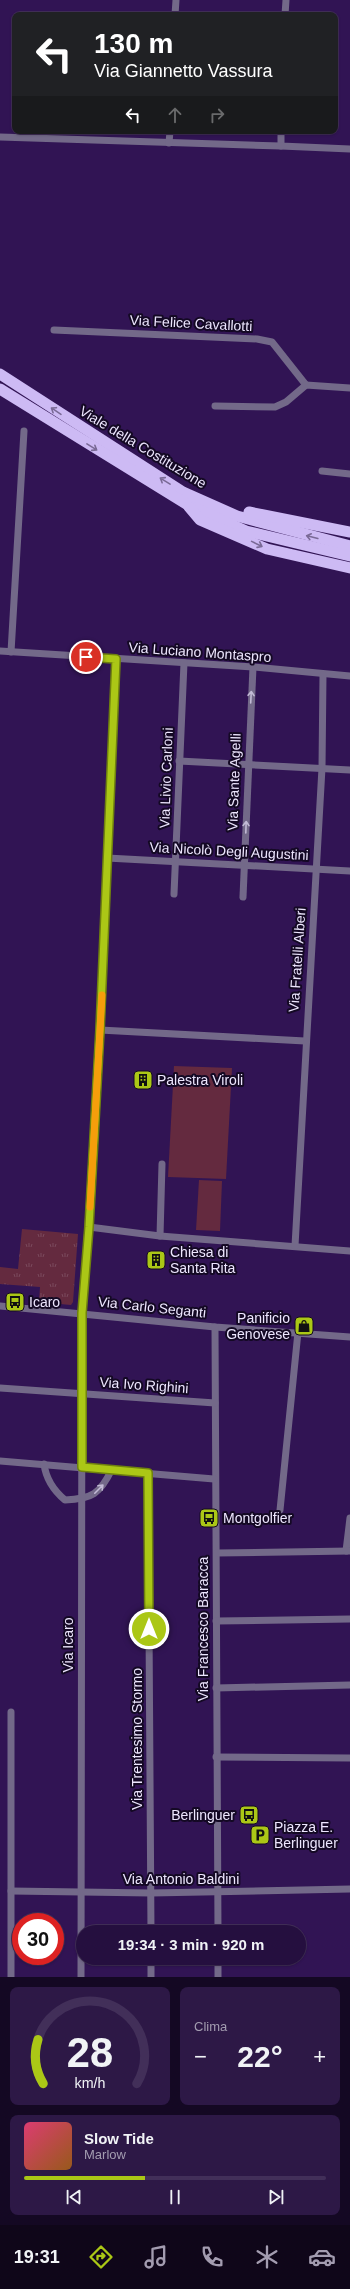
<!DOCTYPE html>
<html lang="it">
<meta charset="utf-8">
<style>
body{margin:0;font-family:Arial,sans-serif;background:#2d1846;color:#f1f3f6;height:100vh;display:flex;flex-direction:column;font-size:15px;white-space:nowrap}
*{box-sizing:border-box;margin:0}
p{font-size:13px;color:#a39cb0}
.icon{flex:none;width:22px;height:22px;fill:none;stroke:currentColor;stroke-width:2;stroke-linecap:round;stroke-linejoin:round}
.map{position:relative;height:1977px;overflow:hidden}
.drawer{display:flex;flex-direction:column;gap:10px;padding:10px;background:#140823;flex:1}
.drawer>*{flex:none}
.guide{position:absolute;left:12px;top:12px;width:326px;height:122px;border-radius:8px;box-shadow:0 1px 3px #0004,0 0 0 1px #422f59;background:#202124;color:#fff;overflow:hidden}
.speed{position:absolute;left:12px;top:1913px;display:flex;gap:8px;font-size:20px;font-weight:700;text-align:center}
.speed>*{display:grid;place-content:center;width:52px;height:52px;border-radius:50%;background:#250f3f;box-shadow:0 1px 3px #0004,0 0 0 1px #422f59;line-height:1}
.speed .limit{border:6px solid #d22;background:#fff;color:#111}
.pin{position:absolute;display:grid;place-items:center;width:34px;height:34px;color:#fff;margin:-17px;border:2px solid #fff;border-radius:50%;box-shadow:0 1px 4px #0007}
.me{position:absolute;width:44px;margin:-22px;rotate:0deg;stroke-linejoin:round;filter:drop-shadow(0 0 3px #0008)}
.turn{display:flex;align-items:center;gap:14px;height:84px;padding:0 16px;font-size:18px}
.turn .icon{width:52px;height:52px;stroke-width:2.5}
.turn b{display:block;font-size:28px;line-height:34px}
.lanes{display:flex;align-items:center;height:38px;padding:0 16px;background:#0003;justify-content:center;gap:20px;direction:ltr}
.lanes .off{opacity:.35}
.big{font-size:30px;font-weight:700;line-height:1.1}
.drawer .tile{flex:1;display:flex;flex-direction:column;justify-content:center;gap:6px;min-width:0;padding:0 14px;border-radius:8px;background:#2d1846}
.drawer .dial{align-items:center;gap:0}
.dial svg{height:104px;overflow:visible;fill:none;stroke:#422f59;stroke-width:7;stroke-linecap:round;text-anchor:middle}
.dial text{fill:#f1f3f6;stroke:none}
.song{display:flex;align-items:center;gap:12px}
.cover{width:48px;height:48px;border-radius:6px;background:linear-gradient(135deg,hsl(340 70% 55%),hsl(30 70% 35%))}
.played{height:4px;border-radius:2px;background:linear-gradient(90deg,#abc716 40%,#422f59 40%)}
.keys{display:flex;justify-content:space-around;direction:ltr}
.heat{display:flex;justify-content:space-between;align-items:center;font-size:22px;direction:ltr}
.drawer .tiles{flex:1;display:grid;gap:10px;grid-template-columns:1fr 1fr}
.tile:last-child{grid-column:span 2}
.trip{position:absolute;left:76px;top:1925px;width:230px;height:40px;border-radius:20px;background:#250f3f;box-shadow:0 1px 3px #0004,0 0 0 1px #422f59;font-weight:700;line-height:40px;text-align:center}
.tab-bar{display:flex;height:64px;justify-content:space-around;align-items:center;background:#0f0619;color:#a39cb0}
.tab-bar .icon{width:28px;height:28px}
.tab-bar .active{color:#abc716}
.tab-bar b{font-size:18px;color:#f1f3f6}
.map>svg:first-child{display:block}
</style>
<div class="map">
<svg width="350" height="1977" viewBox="0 0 350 1977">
<defs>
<pattern id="park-tufts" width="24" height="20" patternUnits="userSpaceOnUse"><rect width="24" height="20" fill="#642a3f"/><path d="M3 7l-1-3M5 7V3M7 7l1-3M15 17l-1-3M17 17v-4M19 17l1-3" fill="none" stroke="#7a495c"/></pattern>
</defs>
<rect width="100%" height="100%" fill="#311454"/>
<g fill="#642a3f">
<path d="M174,1066L232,1068L226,1179L168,1177Z"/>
<path d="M199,1180L222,1181L220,1231L196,1230Z"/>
</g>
<path fill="url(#park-tufts)" d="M22,1229L78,1234L73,1302L71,1305L39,1302L40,1287L0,1284V1267L18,1269Z"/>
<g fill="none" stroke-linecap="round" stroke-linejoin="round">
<g stroke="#736989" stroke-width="7">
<path d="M175,15L176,0"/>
<path d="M285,15L286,0"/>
<path d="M281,131V146L350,149"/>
<path d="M0,137L281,146"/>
<path d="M169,143L170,131"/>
<path d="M54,330L257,339L272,342L306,385"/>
<path d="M215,406L275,407L286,402L306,385L350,388"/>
<path d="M322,471L350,474"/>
<path d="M0,651L253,667L350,676"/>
<path d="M11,652L24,431"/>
<path d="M179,761L350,770"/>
<path d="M107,858L350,871"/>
<path d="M174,894L184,663"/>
<path d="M243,897L253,667"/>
<path d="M100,1030L305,1041"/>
<path d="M89,1227L160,1236L350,1251"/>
<path d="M160,1236L162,1164"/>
<path d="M295,1246L322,768L323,675"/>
<path d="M0,1306L215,1327L350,1337"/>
<path d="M215,1327L218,1932"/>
<path d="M0,1388L215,1403"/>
<path d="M0,1461L214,1479"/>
<path d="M44,1464C46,1479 53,1490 65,1500C92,1499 100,1494 112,1469"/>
<path d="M148,1473L151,1932"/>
<path d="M280,1510L298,1332"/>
<path d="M346,1551L350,1518"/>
<path d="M217,1553L350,1551"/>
<path d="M216,1621L350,1619"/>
<path d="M216,1688L350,1685"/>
<path d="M216,1757L350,1758"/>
<path d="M11,1891L151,1893L350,1889"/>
<path d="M151,1958V1977"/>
<path d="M11,1977V1712"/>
<path d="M81,1977L82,1313C98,1095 106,877 116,659"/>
<path d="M218,1977V1958"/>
</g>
<g stroke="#cdbaf4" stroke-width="11">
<path d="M0,374L183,492L237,516L350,546"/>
<path d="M0,389L188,505L246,531L350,556"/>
<path d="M189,507L200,520L267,549L350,568"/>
<path d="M249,512L350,532"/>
</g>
</g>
<defs><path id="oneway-shaft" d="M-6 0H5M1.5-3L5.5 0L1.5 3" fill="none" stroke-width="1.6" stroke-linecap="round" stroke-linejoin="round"/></defs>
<g stroke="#7a6a96">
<use href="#oneway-shaft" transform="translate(56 411) rotate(-146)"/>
<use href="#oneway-shaft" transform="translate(92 447) rotate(32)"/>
<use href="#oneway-shaft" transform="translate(165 481) rotate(-148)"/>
<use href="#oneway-shaft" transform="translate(312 537) rotate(-166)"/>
<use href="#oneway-shaft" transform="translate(257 544) rotate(26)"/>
</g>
<g stroke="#c2bad5">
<use href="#oneway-shaft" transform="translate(251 697) rotate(-87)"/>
<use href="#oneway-shaft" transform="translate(246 827) rotate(-88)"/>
<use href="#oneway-shaft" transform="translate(99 1489) rotate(-45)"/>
</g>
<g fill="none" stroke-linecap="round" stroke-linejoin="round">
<g stroke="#6f810e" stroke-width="10">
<path id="route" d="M86,657L116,659L100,1030L89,1227L82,1313V1467L148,1473L149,1629"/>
</g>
<use href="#route" stroke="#abc716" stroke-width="7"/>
<path stroke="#f59e0b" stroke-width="7" d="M90,1207L102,995"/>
</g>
<defs>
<g id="building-square" transform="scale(1)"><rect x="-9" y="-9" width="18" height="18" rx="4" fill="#abc716" stroke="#140924"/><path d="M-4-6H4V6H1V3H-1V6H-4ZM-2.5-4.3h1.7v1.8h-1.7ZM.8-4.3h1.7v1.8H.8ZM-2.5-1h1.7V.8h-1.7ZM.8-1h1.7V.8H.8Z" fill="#111"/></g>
<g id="bus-square" transform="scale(1)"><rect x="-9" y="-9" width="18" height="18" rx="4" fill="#abc716" stroke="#140924"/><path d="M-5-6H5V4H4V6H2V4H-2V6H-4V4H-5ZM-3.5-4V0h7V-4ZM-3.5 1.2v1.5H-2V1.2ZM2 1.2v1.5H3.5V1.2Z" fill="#111"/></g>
<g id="shop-square" transform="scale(1)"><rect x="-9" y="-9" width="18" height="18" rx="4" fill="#abc716" stroke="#140924"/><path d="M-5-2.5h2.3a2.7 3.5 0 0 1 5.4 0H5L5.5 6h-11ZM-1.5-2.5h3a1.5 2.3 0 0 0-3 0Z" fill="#111"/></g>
<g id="parking-square" transform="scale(1)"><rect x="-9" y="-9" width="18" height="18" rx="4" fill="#abc716" stroke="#140924"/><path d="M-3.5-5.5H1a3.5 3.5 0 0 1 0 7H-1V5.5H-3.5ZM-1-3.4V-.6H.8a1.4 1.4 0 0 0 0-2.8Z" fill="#111"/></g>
</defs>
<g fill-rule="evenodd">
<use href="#building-square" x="143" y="1080"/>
<use href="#building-square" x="156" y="1260"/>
<use href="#bus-square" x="15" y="1302"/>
<use href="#shop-square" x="304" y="1326"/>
<use href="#bus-square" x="209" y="1518"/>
<use href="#bus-square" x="249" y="1815"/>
<use href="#parking-square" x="260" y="1835"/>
</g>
<g text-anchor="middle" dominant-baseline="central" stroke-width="4" stroke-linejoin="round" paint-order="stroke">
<g font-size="14" fill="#ede6fe" stroke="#140924">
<text transform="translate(191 323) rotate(3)">Via Felice Cavallotti</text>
<text transform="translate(143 447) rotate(31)">Viale della Costituzione</text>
<text transform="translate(200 652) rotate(4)">Via Luciano Montaspro</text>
<text transform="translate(166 778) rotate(-88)">Via Livio Carloni</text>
<text transform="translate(234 782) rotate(-88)">Via Sante Agelli</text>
<text transform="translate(229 851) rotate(3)">Via Nicolò Degli Augustini</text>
<text transform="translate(297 960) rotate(-86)">Via Fratelli Alberi</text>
<text transform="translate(152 1307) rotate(6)">Via Carlo Seganti</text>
<text transform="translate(144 1385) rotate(4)">Via Ivo Righini</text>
<text transform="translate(203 1629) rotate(-90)">Via Francesco Baracca</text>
<text transform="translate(68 1645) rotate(-90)">Via Icaro</text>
<text transform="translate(137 1739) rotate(-90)">Via Trentesimo Stormo</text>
<text x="181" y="1879">Via Antonio Baldini</text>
</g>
<g font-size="14" fill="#ede6fe" stroke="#140924" text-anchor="start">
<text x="157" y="1080">Palestra Viroli</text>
<text x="170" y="1252">Chiesa di<tspan x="170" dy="16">Santa Rita</tspan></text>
<text x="29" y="1302">Icaro</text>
<text x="290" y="1318" text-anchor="end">Panificio<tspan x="290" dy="16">Genovese</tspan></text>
<text x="223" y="1518">Montgolfier</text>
<text x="235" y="1815" text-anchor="end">Berlinguer</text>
<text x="274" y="1827">Piazza E.<tspan x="274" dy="16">Berlinguer</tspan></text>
</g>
</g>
</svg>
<div class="speed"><div class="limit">30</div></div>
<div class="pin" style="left:86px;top:657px;background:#d93025"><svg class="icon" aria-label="arrive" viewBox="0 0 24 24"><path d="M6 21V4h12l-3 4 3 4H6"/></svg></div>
<svg class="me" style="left:149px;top:1629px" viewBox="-20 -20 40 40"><circle r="17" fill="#abc716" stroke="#fff" stroke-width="3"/><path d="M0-11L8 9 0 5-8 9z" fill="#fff"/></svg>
<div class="trip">19:34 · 3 min · 920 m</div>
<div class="guide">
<div class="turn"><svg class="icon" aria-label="left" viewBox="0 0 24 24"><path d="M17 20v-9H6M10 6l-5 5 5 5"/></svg><div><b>130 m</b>Via Giannetto Vassura</div></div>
<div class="lanes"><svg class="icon" aria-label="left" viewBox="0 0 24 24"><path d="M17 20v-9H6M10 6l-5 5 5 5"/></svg><svg class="icon off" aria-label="ahead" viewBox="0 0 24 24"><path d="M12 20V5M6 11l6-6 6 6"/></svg><svg class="icon off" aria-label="right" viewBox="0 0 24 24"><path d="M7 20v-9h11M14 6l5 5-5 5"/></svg></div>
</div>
</div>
<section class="drawer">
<div class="tiles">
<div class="tile dial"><svg viewBox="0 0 100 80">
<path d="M14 69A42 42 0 1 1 86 69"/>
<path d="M14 69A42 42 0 0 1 10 35" stroke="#abc716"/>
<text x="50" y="56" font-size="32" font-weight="700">28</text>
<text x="50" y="72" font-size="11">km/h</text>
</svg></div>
<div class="tile"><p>Clima</p>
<div class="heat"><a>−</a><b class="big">22°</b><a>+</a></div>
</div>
<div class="tile">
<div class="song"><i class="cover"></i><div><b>Slow Tide</b><p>Marlow</p></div></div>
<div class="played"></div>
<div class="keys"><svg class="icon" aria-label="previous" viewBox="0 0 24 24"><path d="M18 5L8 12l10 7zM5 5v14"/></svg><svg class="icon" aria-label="pause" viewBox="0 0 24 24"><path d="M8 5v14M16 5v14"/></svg><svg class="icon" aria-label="next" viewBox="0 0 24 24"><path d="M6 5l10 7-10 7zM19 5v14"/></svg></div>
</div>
</div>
</section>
<nav class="tab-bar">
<b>19:31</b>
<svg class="icon active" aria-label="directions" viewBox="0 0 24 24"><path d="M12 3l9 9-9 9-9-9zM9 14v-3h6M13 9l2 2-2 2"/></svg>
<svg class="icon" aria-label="music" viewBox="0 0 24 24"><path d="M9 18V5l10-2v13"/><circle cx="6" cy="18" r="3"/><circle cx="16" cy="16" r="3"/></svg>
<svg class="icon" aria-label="phone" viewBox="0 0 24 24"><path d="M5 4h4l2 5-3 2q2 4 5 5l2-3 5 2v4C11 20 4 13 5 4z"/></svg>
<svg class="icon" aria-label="climate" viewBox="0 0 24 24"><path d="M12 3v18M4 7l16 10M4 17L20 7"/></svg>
<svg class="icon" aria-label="car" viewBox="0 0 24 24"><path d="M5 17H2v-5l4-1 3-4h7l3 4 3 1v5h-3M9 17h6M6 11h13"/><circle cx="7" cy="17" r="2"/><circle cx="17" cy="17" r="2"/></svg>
</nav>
